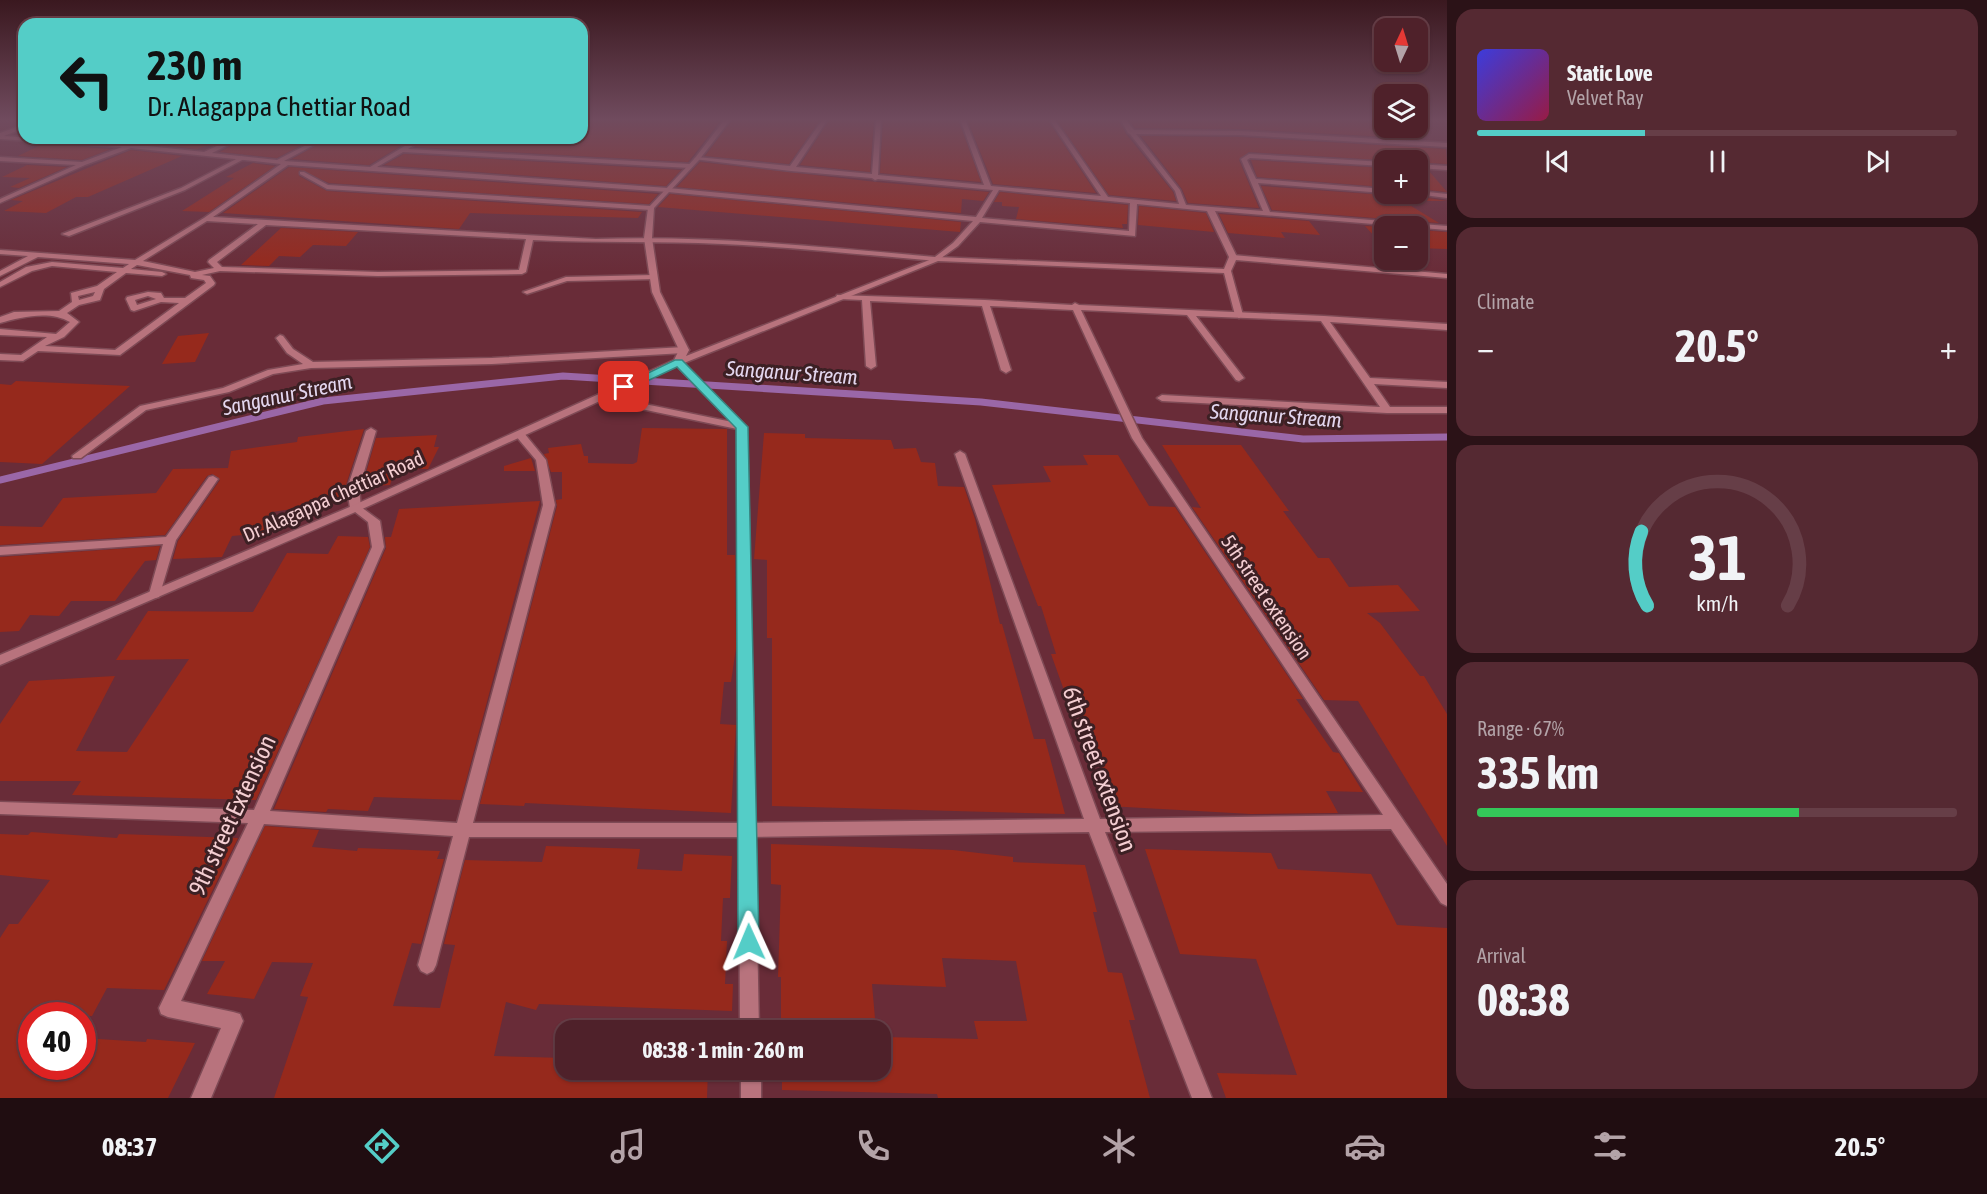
<!DOCTYPE html>
<meta charset="utf-8">
<style>
body{margin:0;font-family:"Asap Condensed",sans-serif;background:#552932;color:#f1f3f6;height:100vh;display:flex;flex-direction:column;font-size:22px;white-space:nowrap}
*{box-sizing:border-box;margin:0}
p{font-size:20px;color:#b3a3a8}
.icon{flex:none;width:33px;height:33px;fill:none;stroke:currentColor;stroke-width:2;stroke-linecap:round;stroke-linejoin:round}
.map{position:relative;flex:1;overflow:hidden}
.panel{display:flex;flex-direction:column;gap:9px;padding:9px;background:#2b1217;width:540px}
.panel>*{flex:none}
.guide{position:absolute;left:18px;top:18px;width:570px;height:126px;border-radius:18px;box-shadow:0 2px 4px #0004,0 0 0 2px #663e47;background:#54cdc7;color:#111;overflow:hidden}
.needle{width:39px;rotate:4deg}
.buttons{position:absolute;left:1374px;top:18px;display:grid;gap:12px}
.buttons a{display:grid;place-items:center;width:54px;height:54px;border-radius:12px;background:#4f212a;box-shadow:0 2px 4px #0004,0 0 0 2px #663e47;font-size:30px}
.speed{position:absolute;left:18px;top:1002px;display:flex;gap:12px;font-size:30px;font-weight:700;text-align:center}
.speed>*{display:grid;place-content:center;width:78px;height:78px;border-radius:50%;background:#4f212a;box-shadow:0 2px 4px #0004,0 0 0 2px #663e47;line-height:1}
.speed .limit{border:9px solid #d22;background:#fff;color:#111}
.pin{position:absolute;display:grid;place-items:center;width:51px;height:51px;color:#fff;margin:-26px;border-radius:12px;box-shadow:0 3px 9px #0006}
.me{position:absolute;width:66px;margin:-33px;rotate:359deg;stroke-linejoin:round;filter:drop-shadow(0 0 4px #0008)}
.turn{display:flex;align-items:center;gap:21px;height:126px;padding:0 30px;font-size:27px}
.turn .icon{width:78px;height:78px;stroke-width:2.5}
.turn b{display:block;font-size:42px;line-height:51px}
.big{font-size:45px;font-weight:700;line-height:1.1}
.panel .card{flex:1;display:flex;flex-direction:column;justify-content:center;gap:9px;min-width:0;padding:0 21px;border-radius:18px;background:#552932}
.panel .dial{align-items:center;gap:0}
.dial svg{height:156px;overflow:visible;fill:none;stroke:#663e47;stroke-width:7;stroke-linecap:round;text-anchor:middle}
.dial text{fill:#f1f3f6;stroke:none}
.song{display:flex;align-items:center;gap:18px}
.cover{width:72px;height:72px;border-radius:9px;background:linear-gradient(135deg,hsl(240 70% 55%),hsl(340 70% 35%))}
.played{height:6px;border-radius:3px;background:linear-gradient(90deg,#54cdc7 35%,#663e47 35%)}
.keys{display:flex;justify-content:space-around;direction:ltr}
.heat{display:flex;justify-content:space-between;align-items:center;font-size:33px;direction:ltr}
.charge{height:9px;border-radius:4px;background:linear-gradient(90deg,#34c759 67%,#663e47 0)}
.trip{position:absolute;left:555px;top:1020px;width:336px;height:60px;border-radius:18px;background:#4f212a;box-shadow:0 2px 4px #0004,0 0 0 2px #663e47;font-weight:700;line-height:60px;text-align:center}
.dock{display:flex;height:96px;justify-content:space-around;align-items:center;background:#200d11;color:#b3a3a8}
.dock .icon{width:42px;height:42px}
.dock .current{color:#54cdc7}
.dock b{font-size:27px;color:#f1f3f6}
main{display:flex;flex:1;min-height:0}
.map>svg:first-child{display:block}
</style>
<main>
<div class="map">
<svg width="1447" height="1098" viewBox="0 0 1447 1098">
<rect width="100%" height="100%" fill="#692c38"/>
<g fill="none" stroke-linecap="round" stroke-linejoin="round">
<path stroke="#9a67a7" stroke-width="7" d="M0,480L323,401L563,376L981,402L1303,439L1447,437"/>
</g>
<g fill="#96291c">
<path d="M582,119H722L688,162L415,147L427,138H582Z"/>
<path d="M733,119H821L789,164L705,156Z"/>
<path d="M830,119H874L870,172L800,165Z"/>
<path d="M883,119H958L981,182L880,173Z"/>
<path d="M967,119H1047L1096,193L993,184Z"/>
<path d="M1056,119H1118L1126,134L1173,192L1176,201L1109,195Z"/>
<path d="M1128,119H1372L1407,138L1240,129L1135,128Z"/>
<path d="M1141,136L1240,137L1446,149L1447,164L1249,152L1239,160L1259,208L1188,203L1182,189Z"/>
<path d="M157,138H229L197,149L147,144Z"/>
<path d="M244,138H315L277,158L220,152Z"/>
<path d="M329,138H414L369,165L292,159Z"/>
<path d="M43,144L111,149L82,160L18,156Z"/>
<path d="M131,150L182,156L88,197H76L46,213L4,211L23,201L11,200Z"/>
<path d="M404,154L681,170L666,186L384,165Z"/>
<path d="M1251,160L1384,168V187L1257,177Z"/>
<path d="M700,162L876,182L989,192L983,201L962,199L961,213L677,187Z"/>
<path d="M253,163L275,166L209,212L182,211L234,178L226,177Z"/>
<path d="M27,165L67,167L19,188L10,187L30,178L2,177Z"/>
<path d="M289,167L658,194L649,204L329,183L300,170L299,176L327,191L642,212L638,218L470,213L459,229L223,213Z"/>
<path d="M1418,170L1429,171L1447,192L1418,189Z"/>
<path d="M1261,186L1384,195L1414,194L1416,196L1447,201H1403L1439,223L1272,210Z"/>
<path d="M1000,192L1128,205L1127,224H1122L1123,228L1016,219L1019,207L1002,206V202H994Z"/>
<path d="M670,194L961,222L960,232L658,207Z"/>
<path d="M1139,206L1206,213L1214,232L1138,225Z"/>
<path d="M1219,214L1309,221L1320,235L1281,232L1285,238L1228,233Z"/>
<path d="M1365,226L1384,227V246H1383Z"/>
<path d="M281,228L358,232L346,246L313,245L300,257L279,256L269,266L241,265Z"/>
<path d="M1418,230L1447,232V249L1418,248Z"/>
<path d="M209,333L195,362L162,364L178,336Z"/>
<path d="M16,381L130,386L42,464L0,462V384L11,385Z"/>
<path d="M642,428L727,429V555H735L736,648L731,682H724L720,724L736,725L731,813L525,803L524,806L480,804L557,506L556,500L562,499V472H551L544,454L549,453L548,448L581,444L584,456H588V463L633,464L637,462Z"/>
<path d="M364,429L345,488H340L339,502L272,512L263,533L232,536L222,557L173,559L178,541L220,480L212,474L207,476L165,535L0,545V526L42,527L63,498L156,493L173,469L228,468L231,451L297,442L298,437Z"/>
<path d="M764,433L805,434V438L891,440L894,449L916,448L921,462L935,463L938,486L964,487L975,519L1000,624H1002L1034,739H1045L1065,814L772,806V638H767V560L754,559Z"/>
<path d="M437,435L434,447H439L428,469H395L390,485L362,487L376,438Z"/>
<path d="M1162,445H1241L1289,511H1283L1318,558H1329L1349,587L1398,585L1420,611L1367,613L1380,623L1420,676H1424L1447,714V846L1358,701L1324,700L1192,507L1201,508Z"/>
<path d="M1083,455H1118L1149,506L1175,507L1303,699H1296L1333,752L1339,753L1363,792L1326,791L1338,813L1251,814L1108,806L1099,772H1103L1077,707H1070L1051,654H1056L1041,606H1038L992,485L1051,482L1043,466L1088,465Z"/>
<path d="M531,458L535,471H504V466Z"/>
<path d="M540,501L461,800L374,797L368,811L328,809L326,812L274,809L386,548L385,537H391L399,509Z"/>
<path d="M338,536L368,537L370,547L256,800L72,795L81,781H0V724L29,681L115,676L76,751L127,752L189,659L116,660L148,611L253,612L287,553L328,554Z"/>
<path d="M160,546L156,560L145,561L115,601H71L59,616L30,615L19,631L0,632V557Z"/>
<path d="M265,826L319,830L312,847L357,851L358,848L440,851L437,859H444L421,944L412,943L393,1006L440,1008L455,945L444,944L465,860L542,862L546,846L640,849L637,869L682,871L684,854L732,856L730,898H723L721,941H727L725,984H733L732,1011L539,1004L536,1010L506,1002L494,1056L566,1058V1070H708L707,1098H274L308,997L300,996L313,963L272,962L254,999L207,994L225,961H202Z"/>
<path d="M31,832L117,838L119,834L238,838L164,990L107,988L92,1016H32V1066H82V1038L146,1042L147,1039L195,1043L168,1098H0V938L9,924H18L50,880L0,875V834L28,835Z"/>
<path d="M771,844L953,850L1013,857V862L1085,865L1097,912H1093L1108,972L1122,973L1135,1020H1129L1150,1098H938L937,1094L782,1090V1070H880V1037L978,1039L974,1021H1027L1016,961L942,958L946,987L872,984L876,1030H781V977H778L781,885L771,884Z"/>
<path d="M1145,849L1271,853L1278,869L1371,874L1397,925L1447,928V1098H1226L1217,1073L1297,1075L1256,959L1180,954Z"/>
</g>
<g fill="none" stroke-linecap="round" stroke-linejoin="round">
<g stroke="#7e4a55" stroke-width="3">
<path id="service" d="M242,156L244,159L185,190L69,236L62,234L181,188Z"/>
</g>
<g stroke="#7e4a55" stroke-width="3">
<g id="minor">
<path d="M823,119H828L796,167L872,174L876,119H881L878,175L984,185L960,119H965L991,186L1101,196L1049,119H1054L1108,197L1179,204L1175,191L1130,134L1128,133L1120,119H1125L1134,130L1240,131L1447,143V147L1240,135L1136,134L1180,190L1186,205L1263,211L1241,159L1249,154L1384,162V166L1250,158L1247,160L1256,179L1384,189V193L1258,183L1270,212L1447,226V230L1215,211L1237,257L1233,259L1229,257L1207,211L1137,204L1135,236L980,222L958,246L937,261C865,255 793,247 722,244C659,241 596,243 533,240L526,272L522,274L378,276L220,271L202,275L210,276L215,283L214,285L120,355L38,351L23,361L0,360V354L21,355L47,337L0,335V329L56,334L70,322C50,310 21,317 0,323V317L14,312L59,311L72,302L71,293L97,286L117,272L52,266L32,271L0,287V282L26,267L52,262L123,268L129,264L38,257L0,276V271L28,256L0,254V250L135,260L204,218L281,164L131,148L85,165L0,203V199L76,165L0,161V157L82,162L122,147L0,139V133L22,125L24,124V128L4,136L130,144L147,138H155L138,145L204,152L234,138H242L212,153L277,160L320,138H327L284,161L370,167L418,138H425L408,149L690,164L693,166L690,168L403,152L377,167L668,188L976,217L993,190L878,179L875,180L872,178L791,171L694,159L697,157L790,166ZM288,165L668,192L973,221L953,243L935,257C822,247 710,235 596,239L213,217ZM999,190L1130,203L1129,231L982,218ZM207,221L258,224L209,260L208,262L214,268L195,272L143,261ZM266,225L526,239L519,270L378,272L222,267L217,262ZM137,265L190,275L191,278L204,280L206,283L185,298H164L161,293L148,292L127,297L126,299L131,310L134,311L161,302L179,303L115,350L45,346L64,337L79,322L67,313L79,305L100,300L104,289L126,273L162,276L166,274L162,272L131,269ZM95,292L93,296L79,300L78,296ZM148,296L156,299L137,305L135,300Z"/>
<path d="M1418,164L1447,166V170L1418,168Z"/>
<path d="M300,172H304L328,185L651,206L654,208L651,210L327,189L300,174Z"/>
<path d="M1418,191L1447,194V198L1416,194Z"/>
<path d="M654,275H657V279L567,281L527,294L523,292L566,277Z"/>
<path d="M837,295L985,300L1072,305L1075,303L1079,305L1324,316L1447,324V330L1330,322L1370,378L1447,382V388L1374,384L1390,407H1447V413H1387L1162,401L1157,398L1162,395L1380,407L1321,321L1196,316L1244,378L1239,381L1236,380L1187,315L1081,310L1142,438L1447,884V906L1441,903L1391,829L1105,832L1212,1098H1192L1089,832L747,837H469L436,965L433,971L427,974L421,971L418,965L453,836L264,824L181,1001L233,1012L240,1014L243,1021L211,1098H191L221,1028L168,1017L161,1014L159,1008L248,823L0,814V802L254,810L372,547L368,522L350,508L347,489L366,431L371,428L376,431L359,489L361,507L380,521L384,547L270,811L457,823L543,505L536,460L515,435L520,432L524,433L546,460L555,505L473,823H747L1084,819L955,454L960,451L965,454L1100,819L1383,815L1132,438L1073,310L990,306L1011,370L1006,373L1001,370L982,306L870,301L876,366L871,369L866,366L862,300L840,299L836,297Z"/>
<path d="M280,335L283,336L293,349L313,362L492,358L684,347L689,350L684,353L492,364L311,368L273,374L229,392L146,410L81,458H73L72,456L140,406L223,388L268,370L303,364L287,353L276,338Z"/>
<path d="M601,395L742,424L747,427L742,430L598,400V396Z"/>
<path d="M213,476L218,479L176,540L159,597L155,598L149,594L163,544L0,555V547L166,537L209,477Z"/>
</g>
</g>
<g stroke="#7e4a55" stroke-width="3">
<g id="tertiary">
<path d="M725,119H731L699,160L654,208L652,238L660,292L689,350L686,356L937,257L1224,269L1229,257L1233,255L1447,274V278L1236,260L1231,271L1243,315L1239,318L1235,315L1224,273L938,261L684,363L747,427L759,1030H740L737,428L677,366L360,510L0,665V655L352,506L674,360L679,350L652,292L644,238L648,208L695,158Z"/>
<rect x="741" y="1070" width="20" height="28"/>
</g>
</g>
<use href="#service" fill="#b8737d" fill-rule="evenodd"/>
<use href="#minor" fill="#b8737d" fill-rule="evenodd"/>
<use href="#tertiary" fill="#b8737d" fill-rule="evenodd"/>
</g>
<linearGradient id="sky" x2="0" y2="1"><stop stop-color="#3a181f"/><stop offset="0.44" stop-color="#704b5e"/><stop offset="1" stop-color="#704b5e" stop-opacity="0"/></linearGradient>
<rect width="1447" height="272" fill="url(#sky)"/>
<path fill="#54cdc7" stroke="#378581" stroke-width="1.5" d="M675,360H682L748,427L759,942L756,948L749,951L741,948L738,942L736,428L677,367L628,390L619,387Z"/>
<g text-anchor="middle" dominant-baseline="central" stroke-width="6" stroke-linejoin="round" paint-order="stroke">
<g font-size="20" fill="#f4ced2" stroke="#3c2024">
<text transform="translate(333 496) rotate(-24)">Dr. Alagappa Chettiar Road</text>
<text transform="translate(1267 597) rotate(56)">5th street extension</text>
</g>
<g font-size="21" font-style="italic" fill="#e3d6ee" stroke="#3c2024">
<text transform="translate(792 372) rotate(4)">Sanganur Stream</text>
<text transform="translate(287 394) rotate(-12)">Sanganur Stream</text>
<text transform="translate(1276 415) rotate(4)">Sanganur Stream</text>
</g>
<g font-size="24" fill="#f4ced2" stroke="#3c2024">
<text transform="translate(1100 769) rotate(70)">6th street extension</text>
<text transform="translate(232 815) rotate(-65)">9th street Extension</text>
</g>
</g>
</svg>
<div class="buttons">
<a><svg class="needle" viewBox="-14 -14 28 28"><path d="M0-13l5 13h-10z" fill="#e53935"/><path d="M0 13l5-13h-10z" fill="#b3a3a8"/></svg></a>
<a><svg class="icon" aria-label="layers" viewBox="0 0 24 24"><path d="M12 4l9 5-9 5-9-5zM3 14l9 5 9-5"/></svg></a>
<a>+</a>
<a>−</a>
</div>
<div class="speed"><div class="limit">40</div></div>
<div class="pin" style="left:624px;top:387px;background:#d93025"><svg class="icon" aria-label="arrive" viewBox="0 0 24 24"><path d="M6 21V4h12l-3 4 3 4H6"/></svg></div>
<svg class="me" style="left:749px;top:942px" viewBox="-20 -20 40 40"><path d="M0-17L14 15 0 8-14 15z" fill="#54cdc7" stroke="#fff" stroke-width="4"/></svg>
<div class="trip">08:38 · 1 min · 260 m</div>
<div class="guide">
<div class="turn"><svg class="icon" aria-label="left" viewBox="0 0 24 24"><path d="M17 20v-9H6M10 6l-5 5 5 5"/></svg><div><b>230 m</b>Dr. Alagappa Chettiar Road</div></div>
</div>
</div>
<section class="panel">
<div class="card">
<div class="song"><i class="cover"></i><div><b>Static Love</b><p>Velvet Ray</p></div></div>
<div class="played"></div>
<div class="keys"><svg class="icon" aria-label="previous" viewBox="0 0 24 24"><path d="M18 5L8 12l10 7zM5 5v14"/></svg><svg class="icon" aria-label="pause" viewBox="0 0 24 24"><path d="M8 5v14M16 5v14"/></svg><svg class="icon" aria-label="next" viewBox="0 0 24 24"><path d="M6 5l10 7-10 7zM19 5v14"/></svg></div>
</div>
<div class="card"><p>Climate</p>
<div class="heat"><a>−</a><b class="big">20.5°</b><a>+</a></div>
</div>
<div class="card dial"><svg viewBox="0 0 100 80">
<path d="M14 69A42 42 0 1 1 86 69"/>
<path d="M14 69A42 42 0 0 1 11 31" stroke="#54cdc7"/>
<text x="50" y="56" font-size="32" font-weight="700">31</text>
<text x="50" y="72" font-size="11">km/h</text>
</svg></div>
<div class="card"><p>Range · 67%</p><b class="big">335 km</b><div class="charge"></div></div>
<div class="card"><p>Arrival</p><b class="big">08:38</b></div>
</section>
</main>
<nav class="dock">
<b>08:37</b>
<svg class="icon current" aria-label="directions" viewBox="0 0 24 24"><path d="M12 3l9 9-9 9-9-9zM9 14v-3h6M13 9l2 2-2 2"/></svg>
<svg class="icon" aria-label="music" viewBox="0 0 24 24"><path d="M9 18V5l10-2v13"/><circle cx="6" cy="18" r="3"/><circle cx="16" cy="16" r="3"/></svg>
<svg class="icon" aria-label="phone" viewBox="0 0 24 24"><path d="M5 4h4l2 5-3 2q2 4 5 5l2-3 5 2v4C11 20 4 13 5 4z"/></svg>
<svg class="icon" aria-label="climate" viewBox="0 0 24 24"><path d="M12 3v18M4 7l16 10M4 17L20 7"/></svg>
<svg class="icon" aria-label="car" viewBox="0 0 24 24"><path d="M5 17H2v-5l4-1 3-4h7l3 4 3 1v5h-3M9 17h6M6 11h13"/><circle cx="7" cy="17" r="2"/><circle cx="17" cy="17" r="2"/></svg>
<svg class="icon" aria-label="filters" viewBox="0 0 24 24"><path d="M4 7h16M4 17h16"/><circle cx="9" cy="7" r="2"/><circle cx="15" cy="17" r="2"/></svg>
<b>20.5°</b>
</nav>
